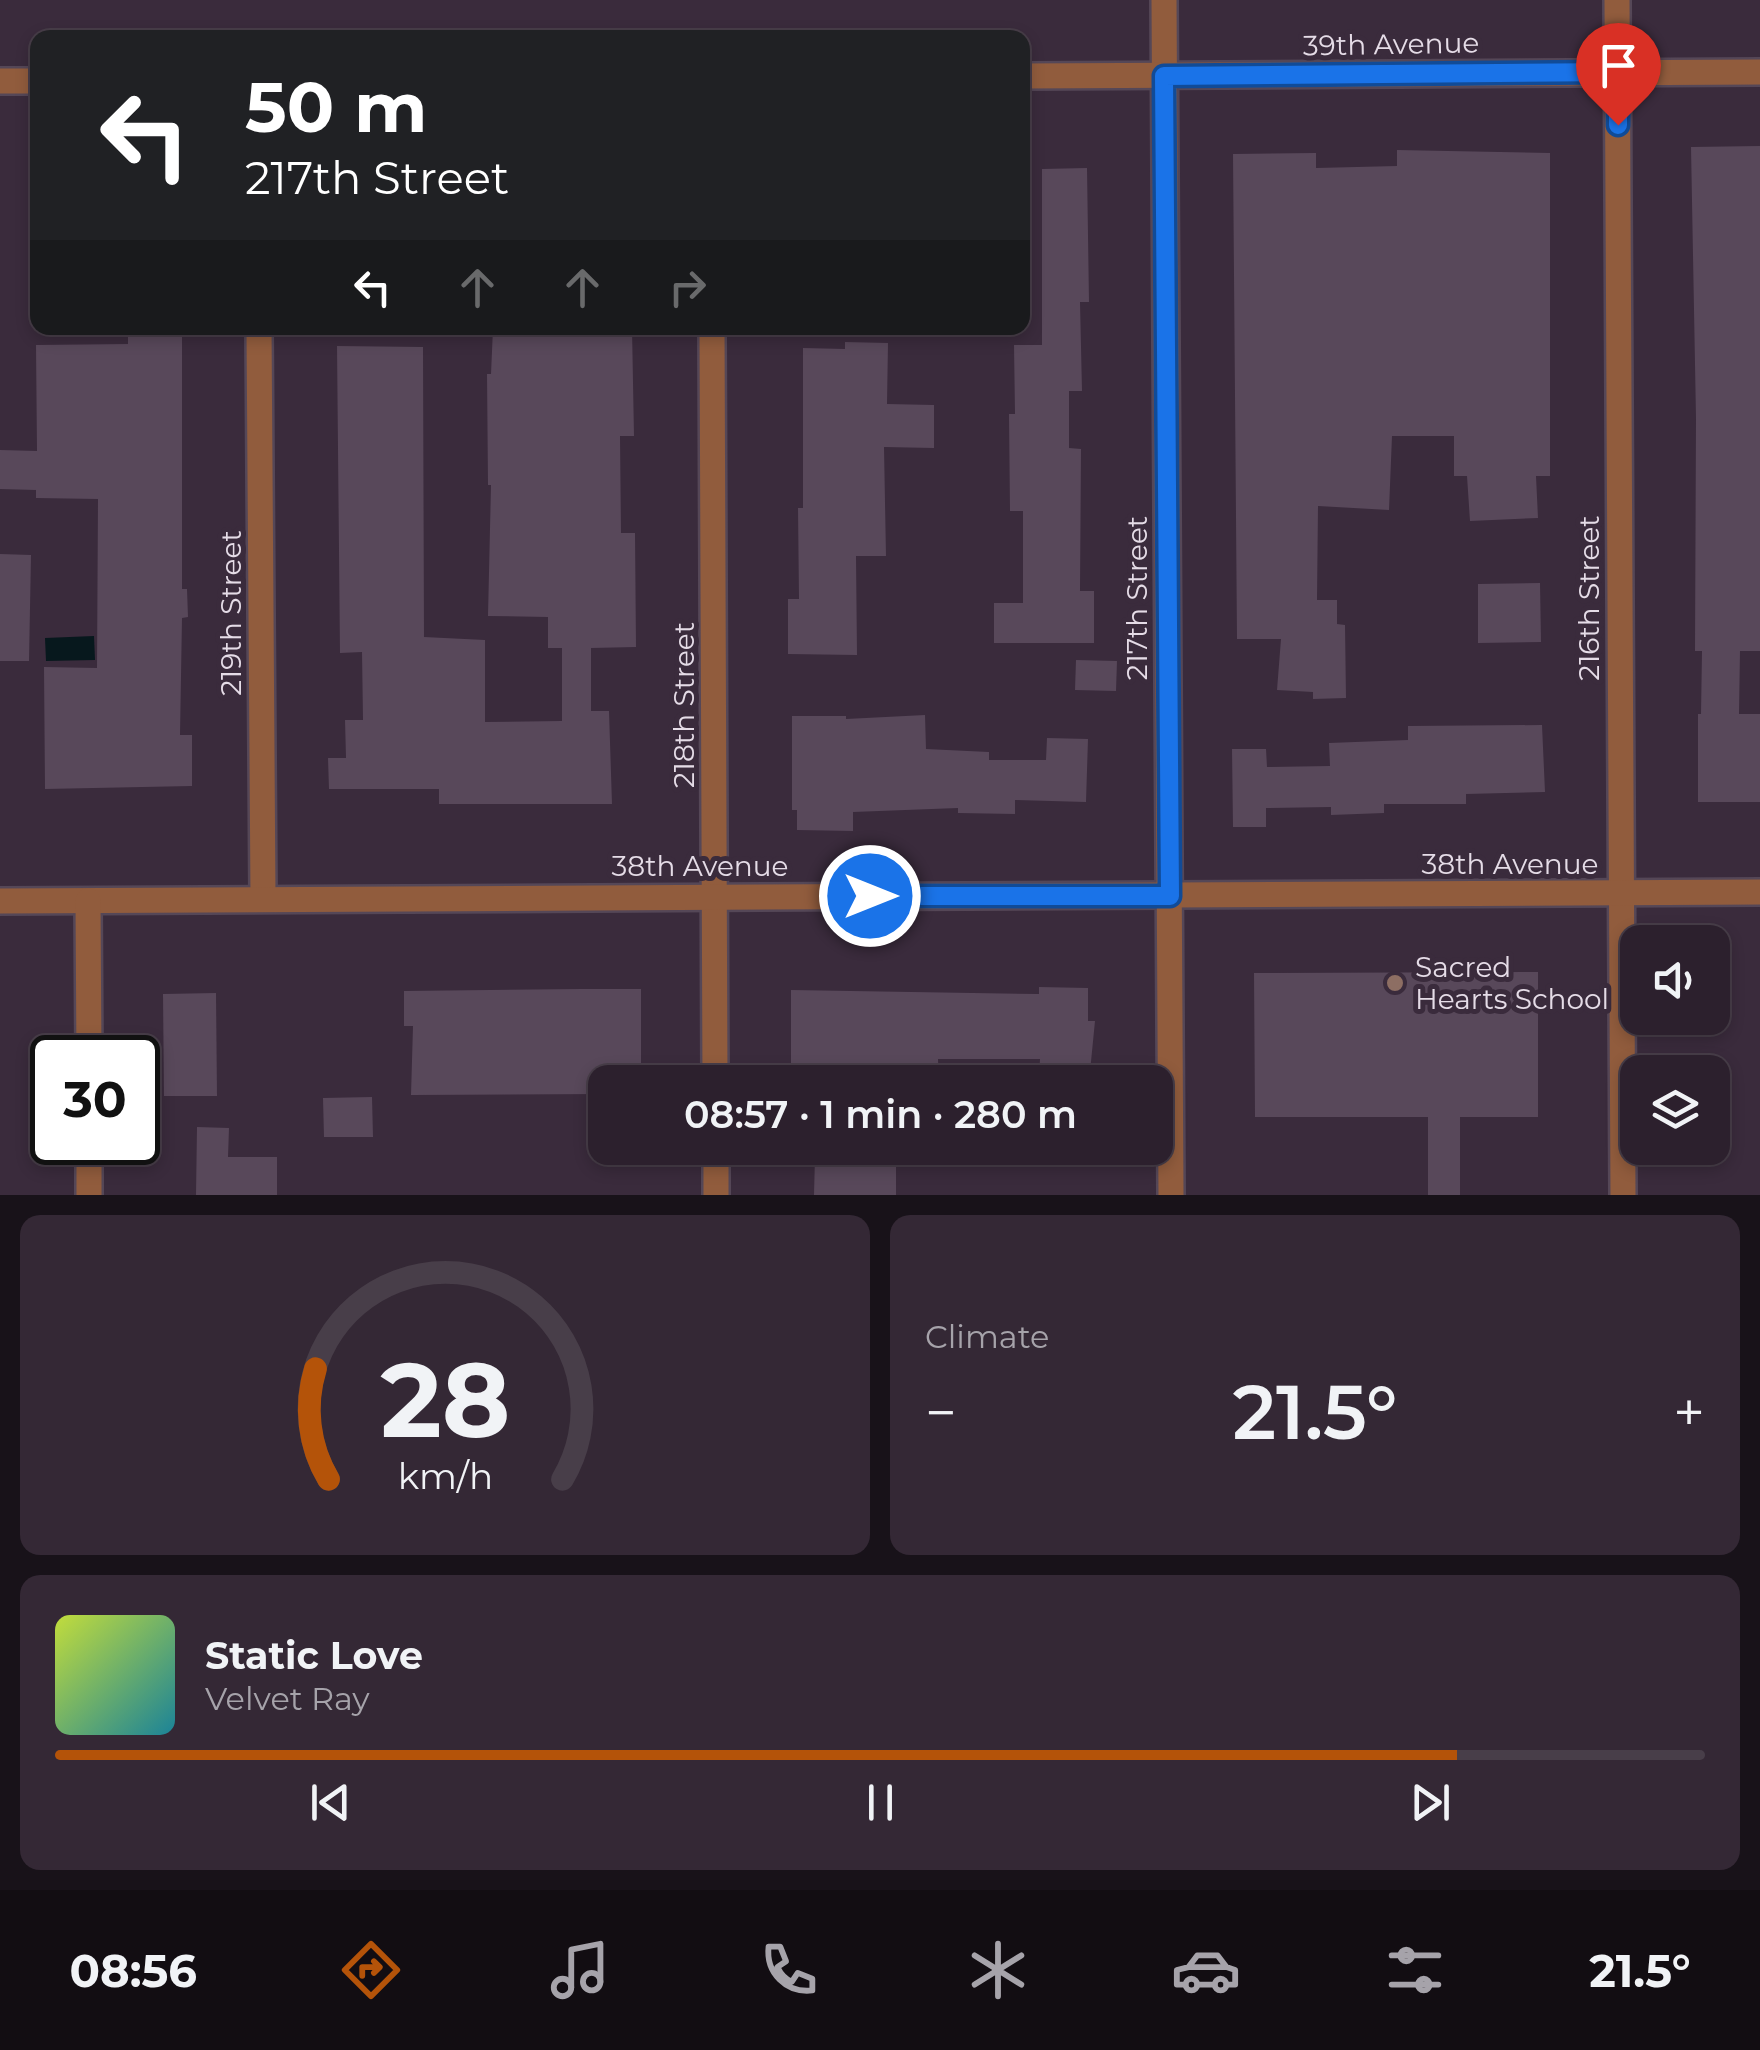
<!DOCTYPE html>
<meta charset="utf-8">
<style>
body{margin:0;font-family:Montserrat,sans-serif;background:#342835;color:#f1f3f6;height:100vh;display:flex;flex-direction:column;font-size:38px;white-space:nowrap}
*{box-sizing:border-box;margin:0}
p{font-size:32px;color:#a6a3aa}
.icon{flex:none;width:55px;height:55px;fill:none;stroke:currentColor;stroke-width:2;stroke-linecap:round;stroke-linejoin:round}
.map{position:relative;height:1195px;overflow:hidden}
.side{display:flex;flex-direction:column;gap:20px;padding:20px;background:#181219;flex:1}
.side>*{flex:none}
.guide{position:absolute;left:30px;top:30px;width:1000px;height:305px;border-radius:20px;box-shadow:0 5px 15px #0003,0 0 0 2px #483e49;background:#202124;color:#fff;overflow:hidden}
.tools{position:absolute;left:1620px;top:925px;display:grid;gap:20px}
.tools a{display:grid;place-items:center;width:110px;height:110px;border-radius:20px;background:#2c202d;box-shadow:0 5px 15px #0003,0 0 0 2px #483e49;font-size:50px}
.speed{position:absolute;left:30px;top:1035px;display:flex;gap:20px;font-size:50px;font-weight:700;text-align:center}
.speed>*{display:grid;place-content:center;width:130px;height:130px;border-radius:50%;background:#2c202d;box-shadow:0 5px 15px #0003,0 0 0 2px #483e49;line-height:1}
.speed .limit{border:5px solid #111;border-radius:15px;background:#fff;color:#111}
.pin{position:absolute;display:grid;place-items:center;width:85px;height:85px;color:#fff;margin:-102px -42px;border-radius:50% 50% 50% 0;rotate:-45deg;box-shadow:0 0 10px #0007}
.pin .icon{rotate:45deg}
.me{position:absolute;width:110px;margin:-55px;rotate:90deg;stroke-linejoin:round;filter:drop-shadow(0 0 8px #0008)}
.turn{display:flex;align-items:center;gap:35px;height:210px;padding:0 50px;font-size:45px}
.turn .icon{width:130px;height:130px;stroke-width:2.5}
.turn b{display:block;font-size:70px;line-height:85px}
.lanes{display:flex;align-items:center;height:95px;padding:0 50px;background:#0003;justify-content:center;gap:50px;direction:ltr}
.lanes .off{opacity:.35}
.big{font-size:75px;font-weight:600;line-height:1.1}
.side .card{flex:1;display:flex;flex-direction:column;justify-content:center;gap:15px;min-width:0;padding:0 35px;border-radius:20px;background:#342835}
.side .dial{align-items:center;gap:0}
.dial svg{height:260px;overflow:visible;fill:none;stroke:#483e49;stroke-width:7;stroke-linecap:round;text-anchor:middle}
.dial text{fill:#f1f3f6;stroke:none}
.song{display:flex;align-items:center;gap:30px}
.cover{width:120px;height:120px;border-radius:15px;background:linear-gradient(135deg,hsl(70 70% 55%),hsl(190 70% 35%))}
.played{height:10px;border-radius:5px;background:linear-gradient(90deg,#b45309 85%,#483e49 85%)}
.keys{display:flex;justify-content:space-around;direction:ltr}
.heat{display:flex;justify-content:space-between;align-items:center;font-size:55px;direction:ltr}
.side .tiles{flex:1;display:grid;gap:20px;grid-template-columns:1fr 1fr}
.card:last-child{grid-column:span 2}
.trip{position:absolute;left:588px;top:1065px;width:585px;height:100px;border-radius:20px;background:#2c202d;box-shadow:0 5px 15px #0003,0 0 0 2px #483e49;font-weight:600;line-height:100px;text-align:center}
.tab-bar{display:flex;height:160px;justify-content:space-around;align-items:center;background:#120d12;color:#a6a3aa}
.tab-bar .icon{width:70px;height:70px}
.tab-bar .active{color:#b45309}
.tab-bar b{font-size:45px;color:#f1f3f6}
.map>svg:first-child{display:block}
</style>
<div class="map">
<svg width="1760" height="1195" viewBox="0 0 1760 1195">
<rect width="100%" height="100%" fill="#3a2b3c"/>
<path fill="#07181d" d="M94,636L95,660L46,661L45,638Z"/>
<g fill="#58485a">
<path d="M1760,146V651H1740L1739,714H1760V802H1698V714H1701L1702,651H1695L1696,418L1691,147Z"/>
<path d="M1397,150L1550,153V476H1536L1538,518L1470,521L1467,476H1454V436H1392L1389,510L1318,506L1317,600H1337V624L1345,625L1346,698L1313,699V692L1277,690L1281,639H1237L1233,154L1316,153V168L1397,166Z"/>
<path d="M1087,168L1089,302H1080L1082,391H1069V448L1081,449L1080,591H1094V643H994V603H1023V511H1010L1009,414H1015L1014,345H1042V169Z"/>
<path d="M493,328H632L634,436H620L621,533H635L636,647L591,648V711H609L612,804H439V789H329L328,758H346L345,720H363L362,652L340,653L337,346L423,347L424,637L485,640V722L562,721V648H548V617L488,616L491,485H488L487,374H491Z"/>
<path d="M182,336V589H187L188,617L182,618L180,735H192V786L45,789L44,667L97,668L98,499L36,498V490L0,489V450L37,451L36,345L128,344V337Z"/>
<path d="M845,342L888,343L887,404L934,405V448L884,447L886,556H856L857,655L788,654V599H799L798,508H803V348L845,349Z"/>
<path d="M0,554L31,555L29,661H0Z"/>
<path d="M1540,583L1541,642L1478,643V584Z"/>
<path d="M1076,660L1117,661L1116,691L1075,690Z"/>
<path d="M925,715L926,749L989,752V760H1046L1047,738L1088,739L1086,802L1015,800V814L958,813V808L853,812V831L797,830V810H792V716H846V719Z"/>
<path d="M1542,725L1545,792L1466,794V804H1384V813L1331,815V807L1266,808V827H1233L1232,749H1266L1267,767L1330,766L1329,743L1408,740V726Z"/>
<path d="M1538,972V1117H1460V1195H1428V1117H1255L1254,973Z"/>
<path d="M1039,987L1088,988V1021H1095L1089,1082H1051V1078H1039L1040,1059H938L939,1082H908V1078L895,1079V1068L791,1069V990L1039,994Z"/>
<path d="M582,989H641V1082H605V1094L411,1095L413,1026H404V991Z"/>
<path d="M216,993L217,1096H164L163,994Z"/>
<path d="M372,1097L373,1137H324L323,1098Z"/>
<path d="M197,1127L229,1128L228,1157H277V1195H196Z"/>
<path d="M815,1156L896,1157V1195H814Z"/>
</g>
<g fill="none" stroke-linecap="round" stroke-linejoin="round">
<g stroke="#554757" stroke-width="30">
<g id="minor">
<path d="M1164,0L1171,1195"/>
<path d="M1617,0L1623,1195"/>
<path d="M1022,76L1760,72"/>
<path d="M0,81H38"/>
<path d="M259,328L263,898"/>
<path d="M712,328L715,1082"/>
<path d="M0,901L1760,892"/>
<path d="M88,901L89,1058"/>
<path d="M89,1142V1195"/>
<path d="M716,1148V1195"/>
</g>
</g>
<use href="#minor" stroke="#915c3d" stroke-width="25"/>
</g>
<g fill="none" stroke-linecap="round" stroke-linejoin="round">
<g stroke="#114b97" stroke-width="25">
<path id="route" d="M870,896H1170L1164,76L1618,72V125"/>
</g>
<use href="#route" stroke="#1a73e8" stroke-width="18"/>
</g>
<circle fill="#8d6e63" stroke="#3a2b3c" stroke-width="4" cx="1395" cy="983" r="10"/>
<g text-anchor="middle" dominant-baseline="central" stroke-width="10" stroke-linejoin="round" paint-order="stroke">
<g font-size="28" fill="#e5dce7" stroke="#3a2b3c">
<text transform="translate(1391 44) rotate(-1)">39th Avenue</text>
<text transform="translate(1137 598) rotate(-90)">217th Street</text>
<text transform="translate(1589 598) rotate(-90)">216th Street</text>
<text transform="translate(231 613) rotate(-90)">219th Street</text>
<text transform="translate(684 705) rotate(-90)">218th Street</text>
<text x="1510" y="864">38th Avenue</text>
<text x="700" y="866">38th Avenue</text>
</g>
<g font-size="28" fill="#e5dce7" stroke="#3a2b3c" text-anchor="start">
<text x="1415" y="967">Sacred<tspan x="1415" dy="32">Hearts School</tspan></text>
</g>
</g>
</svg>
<div class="tools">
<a><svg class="icon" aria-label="sound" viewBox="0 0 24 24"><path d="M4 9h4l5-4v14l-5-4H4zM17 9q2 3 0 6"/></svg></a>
<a><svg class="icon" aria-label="layers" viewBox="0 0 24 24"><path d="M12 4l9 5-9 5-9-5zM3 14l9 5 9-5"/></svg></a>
</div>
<div class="speed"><div class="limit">30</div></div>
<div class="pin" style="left:1618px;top:125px;background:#d93025"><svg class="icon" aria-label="arrive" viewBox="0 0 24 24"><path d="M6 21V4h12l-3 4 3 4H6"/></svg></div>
<svg class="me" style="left:870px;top:896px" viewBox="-20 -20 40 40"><circle r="17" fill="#1a73e8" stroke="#fff" stroke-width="3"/><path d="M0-11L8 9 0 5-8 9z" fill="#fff"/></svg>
<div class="trip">08:57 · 1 min · 280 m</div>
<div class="guide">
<div class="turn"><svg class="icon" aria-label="left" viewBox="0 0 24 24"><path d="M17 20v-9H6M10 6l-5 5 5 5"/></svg><div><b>50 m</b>217th Street</div></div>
<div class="lanes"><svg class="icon" aria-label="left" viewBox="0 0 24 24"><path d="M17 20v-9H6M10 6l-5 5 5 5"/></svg><svg class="icon off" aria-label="ahead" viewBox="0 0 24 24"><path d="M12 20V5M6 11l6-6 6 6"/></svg><svg class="icon off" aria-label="ahead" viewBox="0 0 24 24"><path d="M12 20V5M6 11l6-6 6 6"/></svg><svg class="icon off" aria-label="right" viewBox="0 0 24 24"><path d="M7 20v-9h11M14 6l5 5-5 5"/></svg></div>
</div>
</div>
<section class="side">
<div class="tiles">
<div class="card dial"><svg viewBox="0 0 100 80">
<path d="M14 69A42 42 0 1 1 86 69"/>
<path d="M14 69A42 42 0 0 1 10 35" stroke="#b45309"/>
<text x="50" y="56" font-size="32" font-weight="700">28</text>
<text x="50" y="72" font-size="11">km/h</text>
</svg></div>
<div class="card"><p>Climate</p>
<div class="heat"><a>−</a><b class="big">21.5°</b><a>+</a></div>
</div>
<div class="card">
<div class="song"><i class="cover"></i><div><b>Static Love</b><p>Velvet Ray</p></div></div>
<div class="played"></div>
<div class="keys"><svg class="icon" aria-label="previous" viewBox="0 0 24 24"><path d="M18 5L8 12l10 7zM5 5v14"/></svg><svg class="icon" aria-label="pause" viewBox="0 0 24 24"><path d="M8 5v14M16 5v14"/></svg><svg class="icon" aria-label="next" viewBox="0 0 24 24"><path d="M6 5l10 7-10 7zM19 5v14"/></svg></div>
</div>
</div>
</section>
<nav class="tab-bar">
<b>08:56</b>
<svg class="icon active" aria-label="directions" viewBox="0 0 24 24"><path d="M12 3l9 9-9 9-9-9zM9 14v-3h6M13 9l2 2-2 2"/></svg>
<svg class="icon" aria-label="music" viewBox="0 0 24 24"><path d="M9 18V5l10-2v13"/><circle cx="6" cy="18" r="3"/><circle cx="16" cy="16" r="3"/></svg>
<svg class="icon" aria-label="phone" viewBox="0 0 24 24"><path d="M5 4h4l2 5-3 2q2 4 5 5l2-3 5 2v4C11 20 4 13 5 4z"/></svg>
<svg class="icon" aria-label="climate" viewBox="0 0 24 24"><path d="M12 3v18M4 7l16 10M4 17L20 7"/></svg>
<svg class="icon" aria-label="car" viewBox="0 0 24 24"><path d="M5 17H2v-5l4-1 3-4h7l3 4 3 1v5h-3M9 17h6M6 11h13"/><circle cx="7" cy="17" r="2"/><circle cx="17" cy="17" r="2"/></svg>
<svg class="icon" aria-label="filters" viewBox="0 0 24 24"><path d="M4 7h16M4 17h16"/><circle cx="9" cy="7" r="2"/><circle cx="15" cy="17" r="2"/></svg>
<b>21.5°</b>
</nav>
